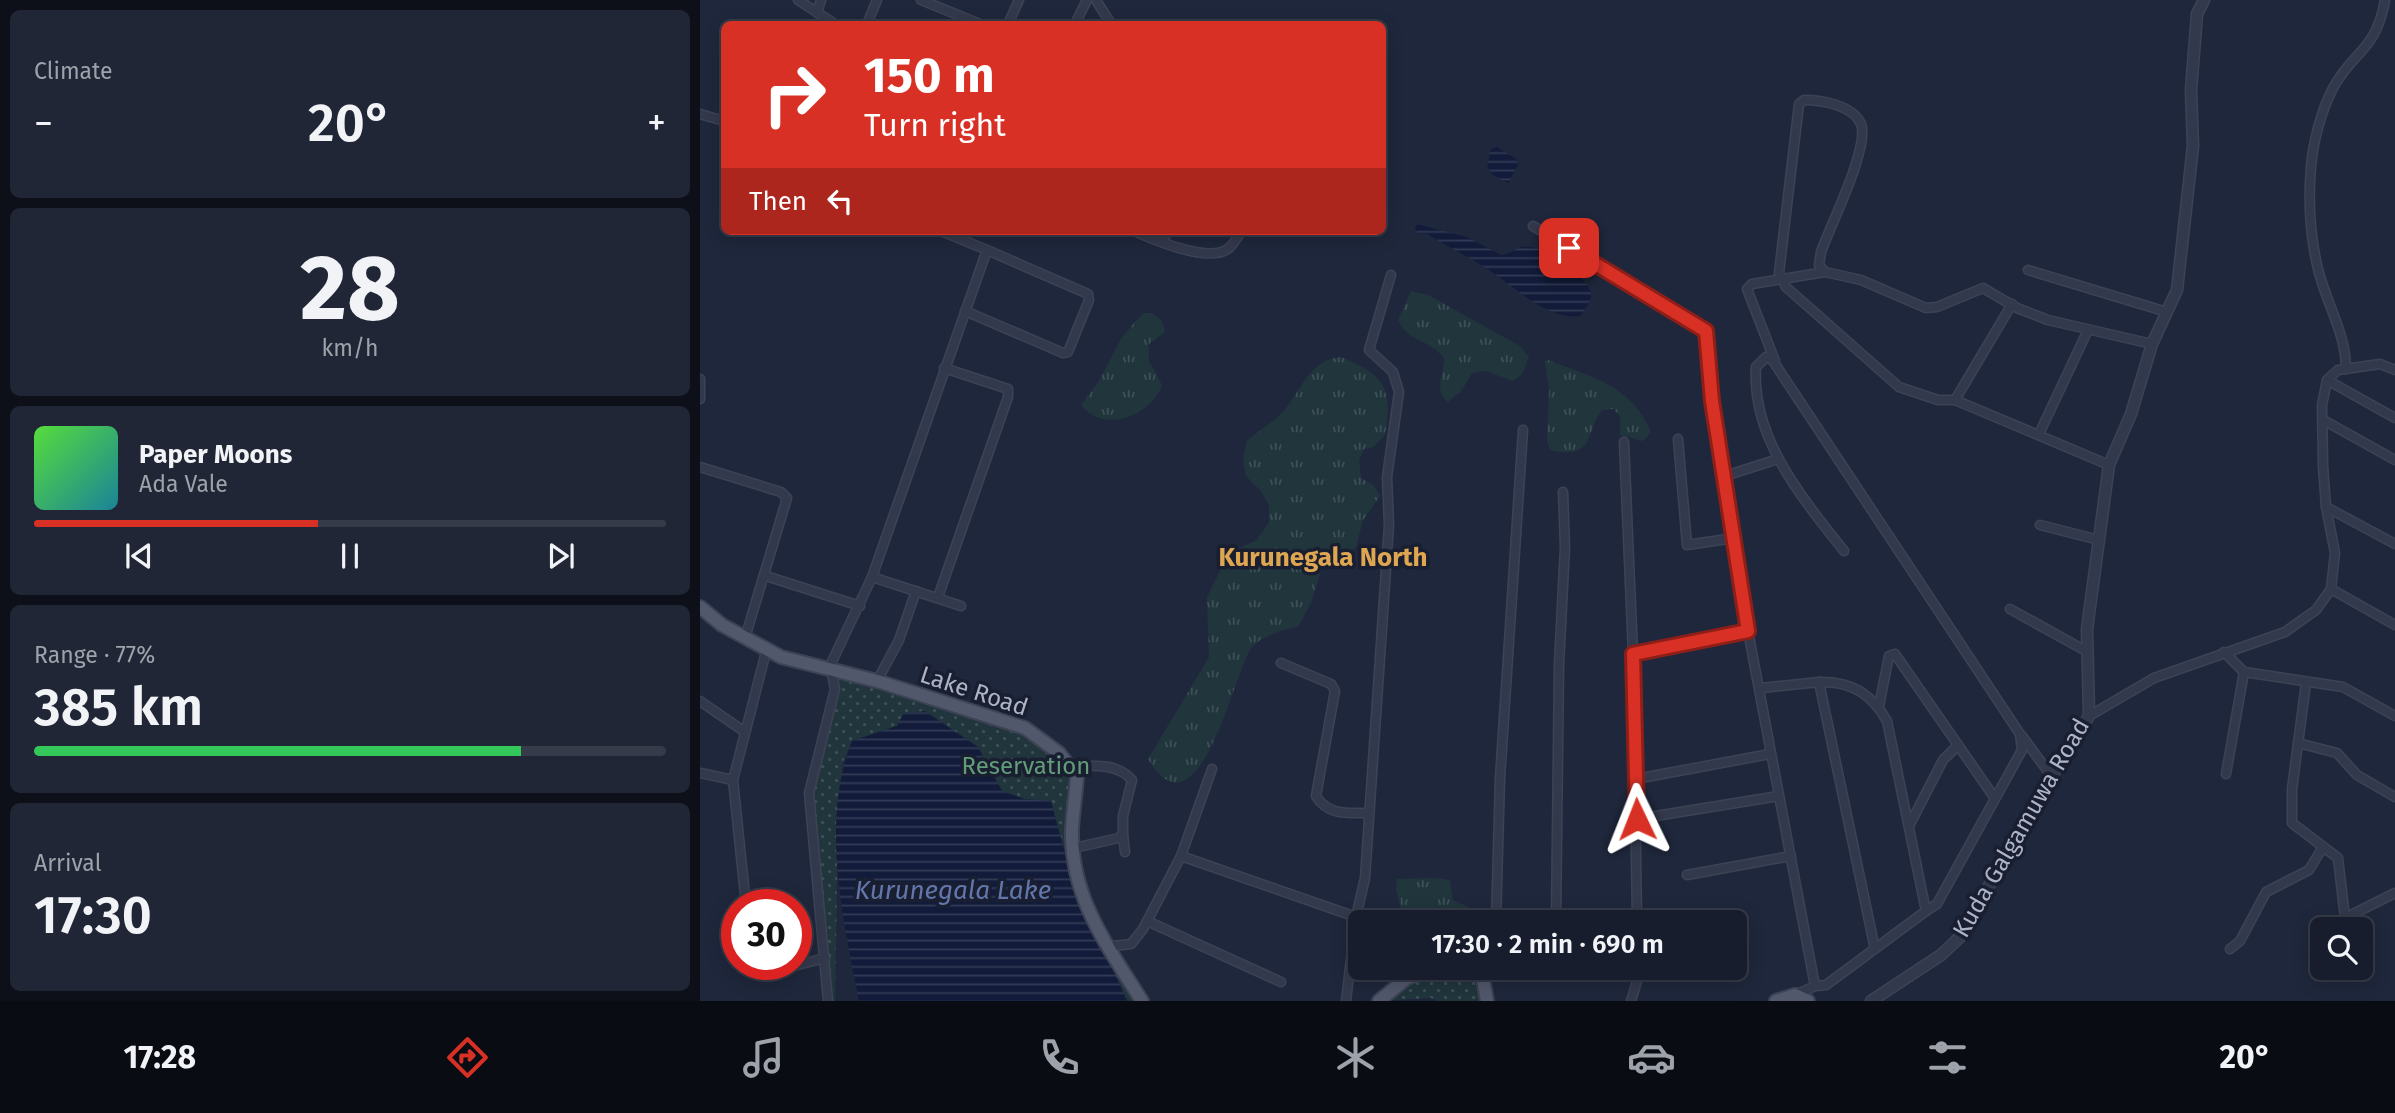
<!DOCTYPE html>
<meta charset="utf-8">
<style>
body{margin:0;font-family:"Fira Sans",sans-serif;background:#202635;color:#f1f3f6;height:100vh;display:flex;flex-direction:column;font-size:26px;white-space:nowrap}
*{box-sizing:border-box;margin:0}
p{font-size:23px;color:#9ea2aa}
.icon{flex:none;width:38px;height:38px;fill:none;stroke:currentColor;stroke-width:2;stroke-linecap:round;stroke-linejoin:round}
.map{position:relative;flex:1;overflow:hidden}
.details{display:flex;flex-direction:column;gap:10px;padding:10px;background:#0d1019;width:700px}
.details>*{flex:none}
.top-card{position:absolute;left:21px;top:21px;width:665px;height:214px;border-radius:10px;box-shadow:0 4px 18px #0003,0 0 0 2px #363b49;background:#d93025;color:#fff;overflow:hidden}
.buttons{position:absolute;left:1610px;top:917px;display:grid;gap:14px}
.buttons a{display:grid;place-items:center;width:63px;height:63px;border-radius:10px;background:#171d2d;box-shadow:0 4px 18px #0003,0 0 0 2px #363b49;font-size:35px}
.speed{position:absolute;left:21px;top:889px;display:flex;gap:14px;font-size:35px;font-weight:700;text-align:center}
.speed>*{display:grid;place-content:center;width:91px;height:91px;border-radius:50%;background:#171d2d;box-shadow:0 4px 18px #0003,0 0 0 2px #363b49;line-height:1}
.speed .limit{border:10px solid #d22;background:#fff;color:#111}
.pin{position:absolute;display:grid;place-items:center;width:60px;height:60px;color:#fff;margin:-30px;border-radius:14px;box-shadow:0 4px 10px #0006}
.me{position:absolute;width:77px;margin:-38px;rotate:358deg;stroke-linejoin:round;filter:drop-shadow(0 0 5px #0008)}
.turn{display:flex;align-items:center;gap:24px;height:147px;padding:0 28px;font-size:32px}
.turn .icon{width:91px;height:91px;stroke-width:2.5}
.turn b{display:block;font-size:49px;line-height:60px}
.then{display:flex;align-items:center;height:66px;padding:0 28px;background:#0003;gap:14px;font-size:26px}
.big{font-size:52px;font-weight:600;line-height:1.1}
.details .card{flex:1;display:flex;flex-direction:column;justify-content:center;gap:10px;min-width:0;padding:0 24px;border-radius:10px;background:#202635}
.details .dial{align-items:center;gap:0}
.dial b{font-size:91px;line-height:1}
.song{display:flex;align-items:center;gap:21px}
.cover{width:84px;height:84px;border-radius:10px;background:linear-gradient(135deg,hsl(110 70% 55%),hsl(190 70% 35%))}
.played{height:7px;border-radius:4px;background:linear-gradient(90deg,#d93025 45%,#363b49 45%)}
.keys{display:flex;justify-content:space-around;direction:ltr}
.heat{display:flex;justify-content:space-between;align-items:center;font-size:38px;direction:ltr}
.charge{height:10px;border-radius:5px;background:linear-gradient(90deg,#34c759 77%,#363b49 0)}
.trip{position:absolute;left:648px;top:910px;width:399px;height:70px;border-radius:10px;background:#171d2d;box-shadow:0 4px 18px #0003,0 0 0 2px #363b49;font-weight:600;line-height:70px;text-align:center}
.tabs{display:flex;height:112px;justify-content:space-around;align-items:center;background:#090c12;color:#9ea2aa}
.tabs .icon{width:49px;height:49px}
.tabs .current{color:#d93025}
.tabs b{font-size:32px;color:#f1f3f6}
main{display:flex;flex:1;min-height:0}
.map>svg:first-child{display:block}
</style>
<main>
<section class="details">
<div class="card"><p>Climate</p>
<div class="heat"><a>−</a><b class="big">20°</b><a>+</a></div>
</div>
<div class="card dial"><b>28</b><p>km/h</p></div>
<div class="card">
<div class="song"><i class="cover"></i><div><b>Paper Moons</b><p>Ada Vale</p></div></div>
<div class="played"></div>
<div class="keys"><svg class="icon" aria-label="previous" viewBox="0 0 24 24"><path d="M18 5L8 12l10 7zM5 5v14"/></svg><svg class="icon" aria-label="pause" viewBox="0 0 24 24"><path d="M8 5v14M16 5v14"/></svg><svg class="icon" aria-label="next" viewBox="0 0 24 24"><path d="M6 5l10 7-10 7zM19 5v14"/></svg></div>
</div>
<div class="card"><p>Range · 77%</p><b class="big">385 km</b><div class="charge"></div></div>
<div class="card"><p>Arrival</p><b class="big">17:30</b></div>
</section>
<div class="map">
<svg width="1695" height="1001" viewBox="0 0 1695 1001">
<defs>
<pattern id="grass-tufts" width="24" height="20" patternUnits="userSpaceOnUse" patternTransform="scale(1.75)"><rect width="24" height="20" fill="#21353d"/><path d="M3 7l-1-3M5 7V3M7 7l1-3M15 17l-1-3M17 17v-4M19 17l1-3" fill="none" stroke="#3f5058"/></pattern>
<pattern id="park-dots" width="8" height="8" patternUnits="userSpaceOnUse" patternTransform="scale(1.75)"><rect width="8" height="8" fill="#21353d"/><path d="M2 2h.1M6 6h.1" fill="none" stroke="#3f5058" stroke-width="1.8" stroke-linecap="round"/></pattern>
<pattern id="water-rules" width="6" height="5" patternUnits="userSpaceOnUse" patternTransform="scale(1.75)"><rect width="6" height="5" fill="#121c3a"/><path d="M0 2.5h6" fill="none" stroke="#323b55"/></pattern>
</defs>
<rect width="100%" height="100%" fill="#1f273c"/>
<g fill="url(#grass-tufts)">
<path d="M711,291L728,295L820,346L829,357L822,374L813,381L786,371L772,373L762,390L748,402C733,390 744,375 744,358C730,340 707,341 698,320Z"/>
<path d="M443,313H452L462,321L465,332L449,344V361L462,385C452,415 404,435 381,405L399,381L422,337Z"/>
<path d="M641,357C685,375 693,388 685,435L673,447L664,449L659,460L661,478L673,485L680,496L663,520L656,547L621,570L611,603L598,627C584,629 558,637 550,650C533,677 498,843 448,759L509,657L507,597L525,561L535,550L557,540L569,522V505L561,491L546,476L543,460L547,441C559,430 576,421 586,408C602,388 611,359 641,357Z"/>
<path d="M848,360C890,377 931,384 951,432L943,441L920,435V416L913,409L902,410C885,431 896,461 850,450L847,441L849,389L845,362Z"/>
<path d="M735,878L750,880L753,900L768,907L766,917L758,922H704L696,889L697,879Z"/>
</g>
<g fill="url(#park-dots)">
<path d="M131,670L325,728L377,776V884L442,1001H427C394,937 369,871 351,801L324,799L302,791L278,747L197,726L152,741L143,762L138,823L135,1001H128L109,793L135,689Z"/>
<path d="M736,968H762L782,973L787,1001H737L731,998L679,1001Z"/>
</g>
<g fill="url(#water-rules)">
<path d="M797,147L816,159L818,165L808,183L793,175L787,166L791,149Z"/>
<path d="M717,224L767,237L801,255C813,254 817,244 831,247C847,249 893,279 891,297C890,304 884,310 880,316C844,320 813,284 784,267C766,255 746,246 727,234H718L715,228Z"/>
<path d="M225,711L278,747L302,791L324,799L351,801L369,870L427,1001H159C143,919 120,822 152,741L197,726L204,713Z"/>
</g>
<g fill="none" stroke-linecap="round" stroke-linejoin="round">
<g stroke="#3c4355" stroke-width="11">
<g id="minor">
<path d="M98,0L135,24"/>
<path d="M221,0L280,24"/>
<path d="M396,0L411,24"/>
<path d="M117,13L121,0"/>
<path d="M167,24L177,0"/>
<path d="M308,24L319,0"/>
<path d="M375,24L387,0"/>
<path d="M0,114L24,121"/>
<path d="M833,226L1006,331L1012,401L1048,631L1115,986L1095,995"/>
<path d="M434,231C454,240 510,264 529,248C533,245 536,239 539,235L537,231"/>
<path d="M462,242L468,231"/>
<path d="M1328,270L1467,312"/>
<path d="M265,311L363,353L368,352L389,300L388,294L287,250"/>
<path d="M1075,361L1047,289L1052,284L1125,272"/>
<path d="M1646,369C1646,335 1628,306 1619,273C1610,238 1608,202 1611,167C1613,142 1621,112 1632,90C1652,51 1676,52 1685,0"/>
<path d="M0,379V399"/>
<path d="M1627,380L1695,418"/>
<path d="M1255,400L1312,304"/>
<path d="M1625,421L1695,460"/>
<path d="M1339,434L1388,330"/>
<path d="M978,439L987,545L1034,538"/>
<path d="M924,442L933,654L937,922"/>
<path d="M1409,465L1255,400H1238L1199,387L1086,287L1079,273L1099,104L1104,100C1121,100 1153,105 1161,124C1170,147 1130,226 1121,252L1119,265L1125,272L1161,280L1226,308L1237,307L1283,288L1317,308L1348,320L1452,344"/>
<path d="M0,467L81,492L87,498L45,638"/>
<path d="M1025,476L1078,459"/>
<path d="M1626,507L1695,544"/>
<path d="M1340,525L1399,540"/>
<path d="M1144,551C1103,499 1051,438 1056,367L1066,357L1073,361L1320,734L1322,750L1237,904L1226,911"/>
<path d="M66,576L160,606"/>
<path d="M172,577L261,606"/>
<path d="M1631,589L1695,625"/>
<path d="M238,597L308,397V389L244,368"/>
<path d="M1310,609L1386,651"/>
<path d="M1524,652L1544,672L1643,687L1695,716"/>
<path d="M933,654L1048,631"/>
<path d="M581,663L631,684L635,691L616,796C628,816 648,813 669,813"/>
<path d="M128,670L172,577L287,250L241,231"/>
<path d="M177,681L199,640L216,591"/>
<path d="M1606,683L1592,789V823L1638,858L1645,918L1695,893"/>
<path d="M1061,688L1119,682L1175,949"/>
<path d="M0,701L45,732"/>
<path d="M1179,706L1189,656L1195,654L1294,797"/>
<path d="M1389,716L1454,678L1585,632L1616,610L1631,589L1635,553L1626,507L1623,466L1622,405L1627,380L1638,370L1680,364L1695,370"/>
<path d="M1322,736L1352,777"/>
<path d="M1598,743L1637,753L1657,775L1695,797"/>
<path d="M370,766C391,766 417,762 432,780L423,816V834L419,838L374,848"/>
<path d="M0,773L33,780"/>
<path d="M1526,774L1544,672"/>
<path d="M936,779L1070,754"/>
<path d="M937,819L1079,796"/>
<path d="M1209,826L1243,760L1258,745"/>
<path d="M423,834L425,852"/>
<path d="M481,856L656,917"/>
<path d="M987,875L1091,856"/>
<path d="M46,905L33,780L67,648"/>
<path d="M447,921L581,982"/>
<path d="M796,922L800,778L823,430"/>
<path d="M856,922L859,665L865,547L863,492"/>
<path d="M405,947L431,944L443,929L481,856L512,769"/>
<path d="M1530,949L1540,941L1566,892L1609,870L1623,847"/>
<path d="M55,964L63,974L125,958"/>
<path d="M1115,986L1126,985L1226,911L1187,721C1172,694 1151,681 1119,682"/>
<path d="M128,1001L109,793L135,689L131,670"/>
<path d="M646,1001L656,917L665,878L689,525L687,477L699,392L693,372L669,350L691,275"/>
<path d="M931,1001L941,968"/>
</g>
</g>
<g stroke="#3c4355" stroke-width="13">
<path id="tertiary" d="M1171,1001L1241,955L1260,937L1342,792L1389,716L1387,629L1409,465L1431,414L1452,344L1477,290L1493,146L1491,90L1497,14L1504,0"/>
</g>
<g stroke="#3c4355" stroke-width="16">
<g id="primary">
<path d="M0,607L22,625L81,657L177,681L325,728L359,753L377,776C376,794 373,811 372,829C370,897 408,947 442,1001"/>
<path d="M762,968L782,973L787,1001"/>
<path d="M679,1001L707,978L736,968"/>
<path d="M1076,1001L1095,995L1108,1001"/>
</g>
</g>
<use href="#minor" stroke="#33394c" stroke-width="8"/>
<use href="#tertiary" stroke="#33394c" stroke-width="10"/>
<use href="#primary" stroke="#51586c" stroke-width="12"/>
</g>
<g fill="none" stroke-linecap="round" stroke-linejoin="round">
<g stroke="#8d1f18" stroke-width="18">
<path id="route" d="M869,248L1006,331L1012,401L1048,631L933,654L937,819"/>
</g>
<use href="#route" stroke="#d93025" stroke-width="12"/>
</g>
<g text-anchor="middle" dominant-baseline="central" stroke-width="7" stroke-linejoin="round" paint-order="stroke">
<g font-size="24" fill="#aeb4c8" stroke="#191f31">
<text transform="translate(274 691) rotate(18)">Lake Road</text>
<text transform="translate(1321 828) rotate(-60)">Kuda Galgamuwa Road</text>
</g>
<g font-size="24" fill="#629c79" stroke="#191f31">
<text x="326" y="766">Reservation</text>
</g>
<g font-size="26" font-weight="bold" fill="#dfa652" stroke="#191f31">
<text x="623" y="557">Kurunegala North</text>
</g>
<g font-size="26" font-style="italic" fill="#6376ab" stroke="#191f31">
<text x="253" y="890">Kurunegala Lake</text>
</g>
</g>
</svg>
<div class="buttons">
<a><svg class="icon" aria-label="search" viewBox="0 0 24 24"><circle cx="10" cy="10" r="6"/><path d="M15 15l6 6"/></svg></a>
</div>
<div class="speed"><div class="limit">30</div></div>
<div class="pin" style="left:869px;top:248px;background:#d93025"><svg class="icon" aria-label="arrive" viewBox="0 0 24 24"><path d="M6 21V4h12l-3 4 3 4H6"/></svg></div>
<svg class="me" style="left:937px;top:819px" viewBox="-20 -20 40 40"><path d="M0-17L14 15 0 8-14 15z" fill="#d93025" stroke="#fff" stroke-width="4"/></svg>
<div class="trip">17:30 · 2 min · 690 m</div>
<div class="top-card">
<div class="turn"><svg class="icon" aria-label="right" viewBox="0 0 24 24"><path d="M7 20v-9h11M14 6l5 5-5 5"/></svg><div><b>150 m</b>Turn right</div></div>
<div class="then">Then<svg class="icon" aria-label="left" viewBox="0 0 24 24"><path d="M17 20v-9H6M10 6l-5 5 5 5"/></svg></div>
</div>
</div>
</main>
<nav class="tabs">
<b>17:28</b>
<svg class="icon current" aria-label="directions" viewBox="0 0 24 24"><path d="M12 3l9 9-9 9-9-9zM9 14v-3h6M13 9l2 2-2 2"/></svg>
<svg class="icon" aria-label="music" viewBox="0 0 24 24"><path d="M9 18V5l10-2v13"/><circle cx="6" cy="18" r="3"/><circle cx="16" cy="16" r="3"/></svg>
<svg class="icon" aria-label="phone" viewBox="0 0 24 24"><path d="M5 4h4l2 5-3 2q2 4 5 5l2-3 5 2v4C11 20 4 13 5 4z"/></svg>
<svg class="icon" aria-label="climate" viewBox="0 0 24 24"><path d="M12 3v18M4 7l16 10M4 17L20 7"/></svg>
<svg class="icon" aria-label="car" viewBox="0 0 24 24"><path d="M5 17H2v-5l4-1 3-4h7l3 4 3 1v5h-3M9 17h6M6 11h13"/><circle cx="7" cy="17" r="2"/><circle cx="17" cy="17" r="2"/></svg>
<svg class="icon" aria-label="filters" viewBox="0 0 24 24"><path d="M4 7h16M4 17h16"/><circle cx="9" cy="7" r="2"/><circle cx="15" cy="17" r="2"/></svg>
<b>20°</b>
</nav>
